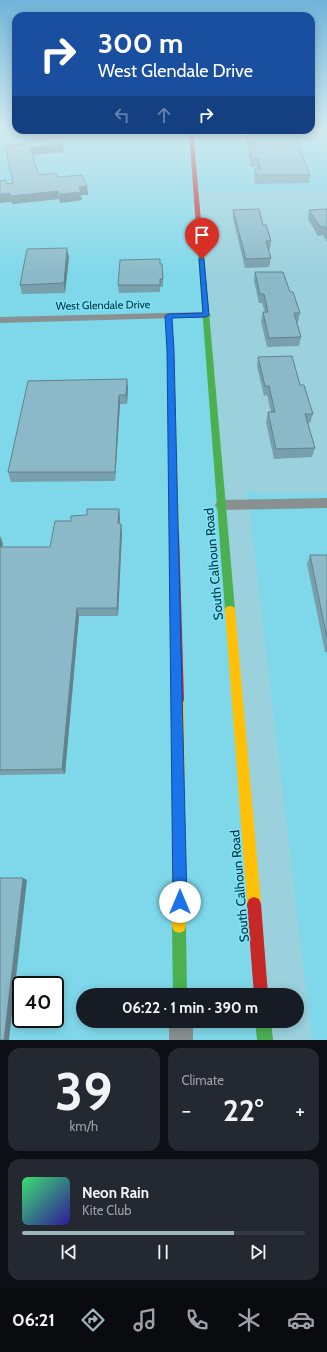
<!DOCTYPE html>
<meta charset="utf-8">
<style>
body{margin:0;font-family:Cabin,sans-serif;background:#242831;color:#f1f3f6;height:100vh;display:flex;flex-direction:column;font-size:15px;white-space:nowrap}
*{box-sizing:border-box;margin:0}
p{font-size:13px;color:#9ea1a6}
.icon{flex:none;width:22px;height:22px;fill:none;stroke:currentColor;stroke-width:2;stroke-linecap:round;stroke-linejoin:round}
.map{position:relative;height:1040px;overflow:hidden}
.details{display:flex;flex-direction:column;gap:8px;padding:8px;background:#0d0f14;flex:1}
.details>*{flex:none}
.top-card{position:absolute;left:12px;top:12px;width:303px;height:122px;border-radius:12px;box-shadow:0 2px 10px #0003;background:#1a4fa0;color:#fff;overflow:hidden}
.speed{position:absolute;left:12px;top:976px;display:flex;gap:8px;font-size:20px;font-weight:700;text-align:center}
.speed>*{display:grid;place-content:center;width:52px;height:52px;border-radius:50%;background:#171b24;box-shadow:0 2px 10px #0003;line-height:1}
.speed .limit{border:2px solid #111;border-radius:6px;background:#fff;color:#111}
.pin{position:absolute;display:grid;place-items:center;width:34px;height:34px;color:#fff;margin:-41px -17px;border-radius:50% 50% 50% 0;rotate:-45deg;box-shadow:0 0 4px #0007}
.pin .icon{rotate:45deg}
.me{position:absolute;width:44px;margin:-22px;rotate:0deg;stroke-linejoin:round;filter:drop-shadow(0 0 3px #0008)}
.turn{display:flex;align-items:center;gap:14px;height:84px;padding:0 20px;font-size:18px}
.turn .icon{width:52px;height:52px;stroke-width:2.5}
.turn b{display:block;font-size:28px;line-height:34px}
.lanes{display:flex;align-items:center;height:38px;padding:0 20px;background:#0003;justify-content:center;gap:20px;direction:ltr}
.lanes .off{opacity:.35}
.big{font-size:30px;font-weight:800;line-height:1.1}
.details .widget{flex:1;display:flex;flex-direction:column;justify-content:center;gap:6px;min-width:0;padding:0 14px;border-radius:12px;background:#242831}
.details .dial{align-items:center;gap:0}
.dial b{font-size:52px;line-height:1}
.song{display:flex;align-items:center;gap:12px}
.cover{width:48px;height:48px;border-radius:6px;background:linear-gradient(135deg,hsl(140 70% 55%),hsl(250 70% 35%))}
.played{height:4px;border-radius:2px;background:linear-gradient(90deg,#9db5bb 75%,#363941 75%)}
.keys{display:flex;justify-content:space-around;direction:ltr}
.heat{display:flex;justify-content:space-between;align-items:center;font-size:22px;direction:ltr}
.details .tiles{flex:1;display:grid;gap:8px;grid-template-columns:1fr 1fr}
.widget:last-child{grid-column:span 2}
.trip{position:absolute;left:76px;top:988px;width:228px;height:40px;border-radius:20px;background:#171b24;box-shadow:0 2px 10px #0003;font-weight:800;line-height:40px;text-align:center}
.menu{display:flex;height:64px;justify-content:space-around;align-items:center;background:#090b0e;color:#9ea1a6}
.menu .icon{width:28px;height:28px}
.menu .current{color:#9db5bb}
.menu b{font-size:18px;color:#f1f3f6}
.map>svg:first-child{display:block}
</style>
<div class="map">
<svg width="327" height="1040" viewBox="0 0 327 1040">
<rect width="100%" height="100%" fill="#9ad1dd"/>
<g fill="#7fd8ea" fill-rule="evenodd">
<path d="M0,128H16V130H311L312,128L327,161V191L196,192L261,995H83V1021H263L265,1040H0ZM21,985H55V1019H21Z"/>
<path d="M247,489L257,493H327V1040H312Z"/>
</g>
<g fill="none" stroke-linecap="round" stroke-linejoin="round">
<g fill="#899091" fill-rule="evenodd">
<path d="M206,312L211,315L210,317L0,323V317Z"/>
<path d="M327,498V508L222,510L217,509L215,505L217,501L222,500Z"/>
<rect x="169" y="1021" width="24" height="19"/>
</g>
<g fill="#4caf50" fill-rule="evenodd">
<path d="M201,253L204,255L235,610L234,613L230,614L226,613L225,610L198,255Z"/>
<path d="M179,919L184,921L186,926L187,995H173L172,926L174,921Z"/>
<path d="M255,1021H271L273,1040H257Z"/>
</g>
<g fill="#ffc107" fill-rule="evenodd">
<path d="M168,314L171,316L174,351L179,532L177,535H171L169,532L168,351L165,316Z"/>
<path d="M230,606L234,607L235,610L261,904L259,909L254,911L249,909L247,904L225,610L226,607Z"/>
<path d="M178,694L182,696L184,700L186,926L184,931L179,933L174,931L172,926V700L174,696Z"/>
</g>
<g fill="#c62828" fill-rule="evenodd">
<path d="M189,130H193L204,255L201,257L198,255Z"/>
<path d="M174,528L177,529L179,532L184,700L182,704L178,706L174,704L172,700L169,532L171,529Z"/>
<path d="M254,897L259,899L261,904L268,995H254L247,904L249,899Z"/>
</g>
</g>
<g fill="#789fac">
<path d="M246,133L310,175L309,183L255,184L254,177L255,169H257V167H251L249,156V148H252V146H246L245,141Z"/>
<path d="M26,140L63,144L64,152L33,155L39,175L58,177L87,186L88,195H81L82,200L60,203L59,199L12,204L7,184L13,183L5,146L27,144Z"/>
<path d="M327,209V242L323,235L318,236L308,219L309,210Z"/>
<path d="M233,210L263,225L271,241L270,249H268L271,258L269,267L245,268L233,218Z"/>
<path d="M69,257L65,293L22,294L20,285Z"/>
<path d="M160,264L163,279V287H160V292L119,293L118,285Z"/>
<path d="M255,272L290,292L300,313L298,322H297L301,337L299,346L267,347L261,321L263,312H265L262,303H259L254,281Z"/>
<path d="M258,357L300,385L313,414L310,423H308L315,448L312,457L274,459L266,422L268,412H271L267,395L264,396L257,366Z"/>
<path d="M128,388L127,404H120L115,481L11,482L8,472Z"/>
<path d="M120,518L119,523L121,524L122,532L118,616H79L65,774L0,775V536L3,544L2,547H50L71,521Z"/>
<path d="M310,555H327V652H325L307,564Z"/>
</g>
<g fill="#62828c">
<path d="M63,144L64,152L32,155L30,148Z"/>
<path d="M87,186L88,195H81L82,200L60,203L59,194L79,187Z"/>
<path d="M58,191L59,199L12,204L10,196Z"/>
<path d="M10,193L11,202L0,203V194Z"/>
<path d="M67,248L69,257L65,293L64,283Z"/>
<path d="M127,379L128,388L127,404L126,395Z"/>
<path d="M119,395L120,404L115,481V472Z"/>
<path d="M119,509L120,518L119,532L118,523Z"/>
<path d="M121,524L122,532L118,616L117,608Z"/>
<path d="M0,536L3,544L0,556Z"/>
<path d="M77,608L79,616L65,774L62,769Z"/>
<path d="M23,878L27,880L9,1040H4Z"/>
</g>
<g fill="#8cb9c8" stroke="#62828c">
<path d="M246,133H294L310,175H256L255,169H261L258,158L252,159L249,148H255L252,138H247Z"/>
<path d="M60,137L63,144L30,148L39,175L56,173L58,177L82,175L87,186L79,187L81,192L59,194L58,191L10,196V193L0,194V181L6,180L7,184L13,183L5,146L27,144L26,140Z"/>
<path d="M259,209L263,225H266L271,241H266L271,258L246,259L233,210Z"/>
<path d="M327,209V230L325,227H320L309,210Z"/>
<path d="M67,248L64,283L20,285L27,249Z"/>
<path d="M160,259V264H162L163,279H160V285H118L120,260Z"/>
<path d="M255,272H283L290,292H293L300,313H294L301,337L269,338L263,312H268L264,294H260Z"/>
<path d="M292,356L300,385H304L313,414H305L315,448L276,449L268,412H275L269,386H265L258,357Z"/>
<path d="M127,379L126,395H119L115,472H8L28,381Z"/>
<path d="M87,509H119L118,523L121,524L117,608H77L62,769L0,770V547H50L55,521H71V516L87,515Z"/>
<path d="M310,555H327V638Z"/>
<path d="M0,878H23L4,1040H0Z"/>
</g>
<linearGradient id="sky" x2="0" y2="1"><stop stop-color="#71b4da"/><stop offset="0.47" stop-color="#d2eaf0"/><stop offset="1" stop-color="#d2eaf0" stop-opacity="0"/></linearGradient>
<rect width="327" height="274" fill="url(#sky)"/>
<path fill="#1a73e8" stroke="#114b97" d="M202,257L204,259L209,315L206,317L172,318L174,351L187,902L184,907L180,909L175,907L173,902L167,351L165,316L168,314L203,313L199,259Z"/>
<g text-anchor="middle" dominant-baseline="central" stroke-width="3" stroke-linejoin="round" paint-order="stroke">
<g font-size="11" fill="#013139" stroke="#7ee3f9">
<text transform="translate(103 305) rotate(-1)">West Glendale Drive</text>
</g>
<g font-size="13" fill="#013139" stroke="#7ee3f9">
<text transform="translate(213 564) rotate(-95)">South Calhoun Road</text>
<text transform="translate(239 886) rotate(-95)">South Calhoun Road</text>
</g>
</g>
</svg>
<div class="speed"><div class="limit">40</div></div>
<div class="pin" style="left:202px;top:259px;background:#d93025"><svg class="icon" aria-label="arrive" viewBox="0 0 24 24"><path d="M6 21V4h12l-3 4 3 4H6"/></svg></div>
<svg class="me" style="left:180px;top:902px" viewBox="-20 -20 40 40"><circle r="19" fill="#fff"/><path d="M0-13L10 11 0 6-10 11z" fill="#1a73e8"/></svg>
<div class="trip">06:22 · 1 min · 390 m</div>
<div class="top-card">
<div class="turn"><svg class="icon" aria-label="right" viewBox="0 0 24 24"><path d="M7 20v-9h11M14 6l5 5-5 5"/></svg><div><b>300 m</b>West Glendale Drive</div></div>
<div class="lanes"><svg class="icon off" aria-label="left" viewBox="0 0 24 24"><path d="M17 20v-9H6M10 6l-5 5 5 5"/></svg><svg class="icon off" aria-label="ahead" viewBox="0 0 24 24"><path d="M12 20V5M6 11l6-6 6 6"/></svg><svg class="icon" aria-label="right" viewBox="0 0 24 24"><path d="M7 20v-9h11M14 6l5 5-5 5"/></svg></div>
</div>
</div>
<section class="details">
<div class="tiles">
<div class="widget dial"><b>39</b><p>km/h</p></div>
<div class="widget"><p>Climate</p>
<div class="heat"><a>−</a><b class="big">22°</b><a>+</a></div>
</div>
<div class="widget">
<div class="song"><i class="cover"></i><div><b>Neon Rain</b><p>Kite Club</p></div></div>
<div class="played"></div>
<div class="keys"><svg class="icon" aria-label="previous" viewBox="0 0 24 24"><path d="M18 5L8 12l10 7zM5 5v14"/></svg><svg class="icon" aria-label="pause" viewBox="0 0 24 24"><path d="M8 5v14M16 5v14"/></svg><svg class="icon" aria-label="next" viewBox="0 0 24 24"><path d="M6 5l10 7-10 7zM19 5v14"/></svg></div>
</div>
</div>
</section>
<nav class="menu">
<b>06:21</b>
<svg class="icon current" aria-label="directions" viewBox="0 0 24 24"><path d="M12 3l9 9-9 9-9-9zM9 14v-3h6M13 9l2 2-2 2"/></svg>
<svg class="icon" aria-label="music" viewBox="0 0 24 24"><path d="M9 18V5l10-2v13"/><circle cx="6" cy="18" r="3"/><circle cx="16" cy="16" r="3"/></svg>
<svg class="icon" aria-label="phone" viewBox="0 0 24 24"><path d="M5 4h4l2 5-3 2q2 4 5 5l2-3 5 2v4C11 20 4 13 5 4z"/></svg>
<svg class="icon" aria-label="climate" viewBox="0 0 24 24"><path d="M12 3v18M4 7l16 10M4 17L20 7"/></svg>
<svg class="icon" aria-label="car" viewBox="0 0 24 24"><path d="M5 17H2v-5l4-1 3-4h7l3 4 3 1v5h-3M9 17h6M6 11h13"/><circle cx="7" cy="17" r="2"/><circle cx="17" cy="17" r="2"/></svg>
</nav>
